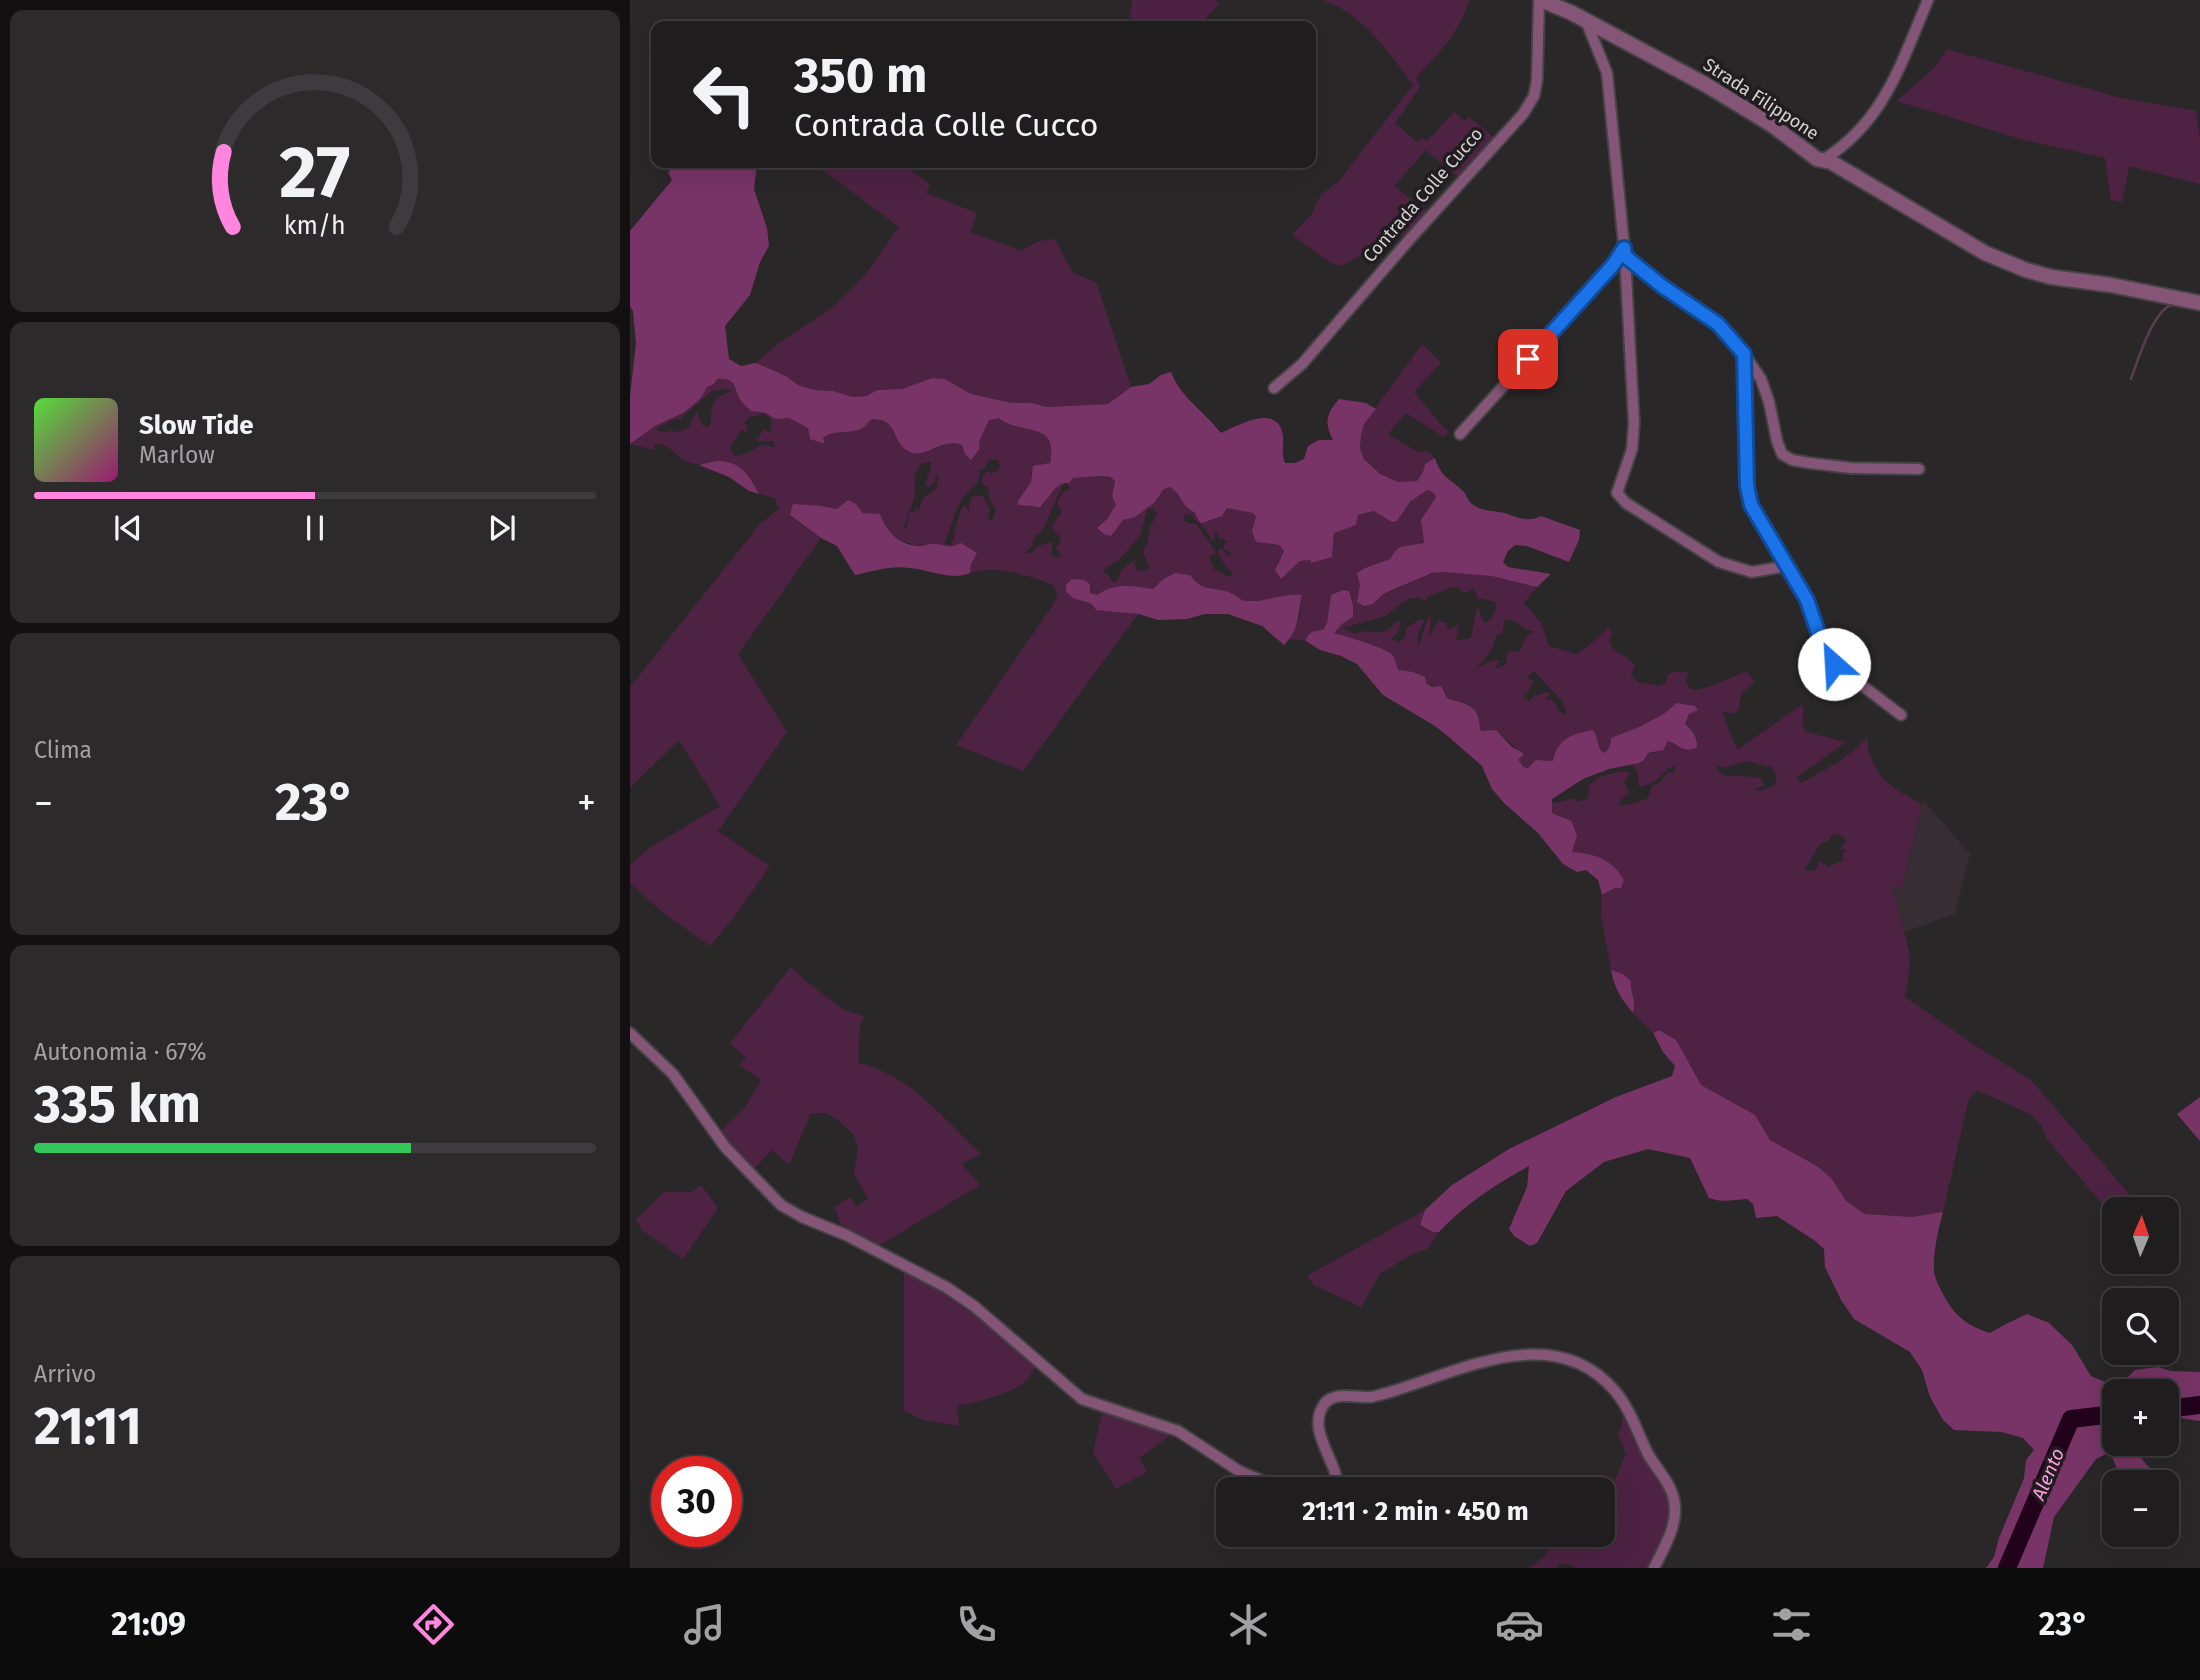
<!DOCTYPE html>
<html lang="it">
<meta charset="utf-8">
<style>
body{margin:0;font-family:"Fira Sans",sans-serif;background:#2d2a2c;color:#f1f3f6;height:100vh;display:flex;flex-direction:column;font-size:26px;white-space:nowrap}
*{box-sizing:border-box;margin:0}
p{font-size:23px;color:#a2a2a4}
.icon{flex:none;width:38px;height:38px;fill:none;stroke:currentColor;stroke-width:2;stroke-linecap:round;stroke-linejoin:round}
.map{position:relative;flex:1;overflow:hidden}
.drawer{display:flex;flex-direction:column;gap:10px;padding:10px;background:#121011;width:630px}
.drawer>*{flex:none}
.top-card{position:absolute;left:21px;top:21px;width:665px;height:147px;border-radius:14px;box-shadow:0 7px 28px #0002,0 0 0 2px #3d3b3d;background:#201d1f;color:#f1f3f6;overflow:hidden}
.needle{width:46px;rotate:2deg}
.buttons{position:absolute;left:1472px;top:1197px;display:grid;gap:14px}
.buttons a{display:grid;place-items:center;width:77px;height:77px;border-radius:14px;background:#201d1f;box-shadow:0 7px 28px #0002,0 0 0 2px #3d3b3d;font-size:35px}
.speed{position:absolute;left:21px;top:1456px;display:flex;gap:14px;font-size:35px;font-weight:700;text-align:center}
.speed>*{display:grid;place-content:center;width:91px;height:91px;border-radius:50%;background:#201d1f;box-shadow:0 7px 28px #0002,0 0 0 2px #3d3b3d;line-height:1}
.speed .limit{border:10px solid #d22;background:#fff;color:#111}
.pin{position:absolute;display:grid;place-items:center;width:60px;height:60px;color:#fff;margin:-30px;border-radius:14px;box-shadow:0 4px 10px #0006}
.me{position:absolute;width:77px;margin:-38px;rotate:334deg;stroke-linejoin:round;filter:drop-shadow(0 0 5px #0008)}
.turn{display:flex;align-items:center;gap:24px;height:147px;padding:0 28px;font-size:32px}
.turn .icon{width:91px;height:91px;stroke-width:2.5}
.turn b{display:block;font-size:49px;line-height:60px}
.big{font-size:52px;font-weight:700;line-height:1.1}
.drawer .widget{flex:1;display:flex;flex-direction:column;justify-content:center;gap:10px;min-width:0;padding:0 24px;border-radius:14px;background:#2d2a2c}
.drawer .dial{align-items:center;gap:0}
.dial svg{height:182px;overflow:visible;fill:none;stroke:#3d3b3d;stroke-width:7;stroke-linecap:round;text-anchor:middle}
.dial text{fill:#f1f3f6;stroke:none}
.song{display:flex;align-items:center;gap:21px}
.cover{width:84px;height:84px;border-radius:10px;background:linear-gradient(135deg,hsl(110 70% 55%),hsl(320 70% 35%))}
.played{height:7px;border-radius:4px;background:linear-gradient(90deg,#ff85de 50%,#3d3b3d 50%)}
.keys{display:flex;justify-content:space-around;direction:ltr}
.heat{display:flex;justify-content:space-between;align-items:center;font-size:38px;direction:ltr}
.charge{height:10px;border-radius:5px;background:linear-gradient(90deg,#34c759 67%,#3d3b3d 0)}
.trip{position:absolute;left:586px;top:1477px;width:399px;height:70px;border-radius:14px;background:#201d1f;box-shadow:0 7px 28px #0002,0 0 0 2px #3d3b3d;font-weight:700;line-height:70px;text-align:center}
.tabs{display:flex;height:112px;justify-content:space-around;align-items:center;background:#0d0c0c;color:#a2a2a4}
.tabs .icon{width:49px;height:49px}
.tabs .on{color:#ff85de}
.tabs b{font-size:32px;color:#f1f3f6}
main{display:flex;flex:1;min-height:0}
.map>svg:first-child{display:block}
</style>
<main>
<section class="drawer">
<div class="widget dial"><svg viewBox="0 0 100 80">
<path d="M14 69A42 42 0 1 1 86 69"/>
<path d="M14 69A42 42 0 0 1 10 36" stroke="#ff85de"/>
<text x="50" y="56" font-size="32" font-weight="700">27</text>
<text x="50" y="72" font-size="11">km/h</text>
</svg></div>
<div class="widget">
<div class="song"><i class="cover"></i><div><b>Slow Tide</b><p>Marlow</p></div></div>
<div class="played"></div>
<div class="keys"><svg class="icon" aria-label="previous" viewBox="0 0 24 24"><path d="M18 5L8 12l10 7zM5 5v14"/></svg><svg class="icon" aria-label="pause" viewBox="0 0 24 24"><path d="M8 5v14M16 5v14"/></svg><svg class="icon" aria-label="next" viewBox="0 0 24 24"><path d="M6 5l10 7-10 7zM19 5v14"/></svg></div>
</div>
<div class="widget"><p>Clima</p>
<div class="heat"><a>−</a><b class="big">23°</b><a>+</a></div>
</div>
<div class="widget"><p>Autonomia · 67%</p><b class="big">335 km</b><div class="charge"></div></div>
<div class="widget"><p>Arrivo</p><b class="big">21:11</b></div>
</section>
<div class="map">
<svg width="1570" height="1568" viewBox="0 0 1570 1568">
<rect width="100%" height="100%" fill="#2a2729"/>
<path fill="#372e34" d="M1293,800L1340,854L1325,914L1274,932L1262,885L1272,887Z"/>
<g fill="#4e2243" fill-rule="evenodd">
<path d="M503,0H586L589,4L568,26H513L499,17Z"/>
<path d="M693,0H839C830,32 807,55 786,78L790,87L765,123L788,143L792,138L797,141L824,112L835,121L839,117L865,138L828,177L796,150L764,186L797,212L772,236L768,235L711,266L701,263L662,235L681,215L691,195L709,181L783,85C760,53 733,14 693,0Z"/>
<path d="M1317,49L1487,97L1566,111L1570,138V184L1499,166L1492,202L1481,200L1475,158L1394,140L1267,101L1303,69Z"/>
<path d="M184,163H271L300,184L296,193L347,213L341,232L391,251L409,241L425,239L443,273L466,282L501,387L478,404L436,406L417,407L401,403H382L341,394L315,379L302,378L272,389L247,390L237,396L223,397L203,391L184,390L168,385L156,376L126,363C153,335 192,320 220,291C239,273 253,248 269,227Z"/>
<path d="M792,344L811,363L784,392L813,427L819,431L814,437L776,413L758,434L788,452L797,451L805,458L795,464L793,472L787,481C781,482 775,483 770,482C754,480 731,462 730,446C729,438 732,431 734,424Z"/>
<path d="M96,378C106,385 106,394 113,403C116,406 119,408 121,411L136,413L145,419L159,418L178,428L180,439L194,444L193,438C205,428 221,436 234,427C237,425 239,421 243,419C268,419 262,443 284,451C301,458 310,437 332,445L335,454L350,448L349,442L359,420L369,418C389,436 429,419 420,464L409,465L402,471L401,482L388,501V505L402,507L413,505C418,498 424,488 431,483C442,476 475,473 485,481L483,487L487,505L477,519L471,524L484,530L493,520L505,517L525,502L533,490L539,487L546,490L559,510L579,521L591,516L597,508L623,513L626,517L623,531C630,539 637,547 649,545L654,551L648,562L657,574L670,561L702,557L704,533L727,516L745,511L751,515L774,510L781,502L797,490L804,493L806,497C795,512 790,524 794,542L765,551L760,559L735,568L727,601C741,597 756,594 769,588C781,583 792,576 805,573C833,566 880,578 907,587L893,605H896L911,623L919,646L946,654L957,647L979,627L982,633L979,642C983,653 998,655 1005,666L1001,675L1008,682L1030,686L1036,682L1038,674L1048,671L1059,673C1054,681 1055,684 1062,690C1081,689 1098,677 1117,672L1124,681L1121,686L1111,693L1109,710L1104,713L1092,712L1107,750L1173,704V727L1176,732L1216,742L1166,778L1171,783C1195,770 1219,758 1237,737C1239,775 1261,788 1292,804L1272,888L1262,886L1279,950L1280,965L1275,997L1346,1046L1402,1081L1512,1209H1484V1234L1471,1218L1480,1213L1417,1139L1412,1126L1402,1115L1347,1090L1339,1098L1313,1212L1282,1217L1235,1214L1216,1201L1202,1179L1187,1166L1140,1140L1089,1096L1071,1085L1029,1030L1023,1033L1003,1013C1007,1001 1000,993 1001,981L993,974L981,970L971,915L972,895L985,888H991C975,865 974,853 942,852L945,843L932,817L922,813L921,803C929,802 937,801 944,798L948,802L958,798L959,785L969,777L991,771L1000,772L994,782L1000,793L994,797L988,805H998L1017,799L1022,786L1028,784L1039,772H1045V766L1038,768C1032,777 1021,785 1009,787L1007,771L1002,764L1009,763L1018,753H1024L1038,741L1050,748L1068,740L1060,727L1055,724L1059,714L1046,703L1035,713L1009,727L981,738C981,745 979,750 972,753L968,748L966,735L925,752L923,761L906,760L898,768L893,767L888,763V759L893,756C890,750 873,738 866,730L851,731C849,726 850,719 847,714C842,703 827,702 817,698L814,691C795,685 789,673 768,670C767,666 765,658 762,654C757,648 713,636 703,633L712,624L701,595L697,623L693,630C684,631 678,631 676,641L660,639L670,617L672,596C653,593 636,602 617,601C609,600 604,594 597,592C576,586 554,583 532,580L523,589C505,585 482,583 467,595L460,593L443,598L462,604L508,614L393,771L326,745L425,602L427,594L423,585C397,575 368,565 340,573L341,564L322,548C316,547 313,545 306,544C299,542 292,547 285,545C266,541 237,519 226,504L207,509L192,506L160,516L191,538L108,654L157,732L88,831L140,866L106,914L80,946L31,911L0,883V865L21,847L90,806L49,740L0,788V687L130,524L149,509L145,498L129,494C120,476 107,458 84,462C74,463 68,466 58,462C46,456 39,443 25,444L24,450L0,444L15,431L55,412L71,398L77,387L84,384L87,379ZM98,389L102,392C82,396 81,405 81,424L78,427L72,425L67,412L58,428L45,433L43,430L34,433L25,429L43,420L50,419L82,391ZM132,413L141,418V433L134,429L129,436L130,438L126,439L130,442L143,441L144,447L143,448C131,441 131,446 121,451C117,454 109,456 104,456L100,449L111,430L117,432V425L114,423L121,416H128ZM359,460H367L370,465L368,470L362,473L357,471L352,477V484L358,487L360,501L366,510L362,521L358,518L360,509L352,495L341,497L339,512L336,506L332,507C330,512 323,535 324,539L320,545L314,544C327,516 322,504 348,482L350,469H354ZM301,462C302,471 296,477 296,486H300L305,482L306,475H309L307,488L292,499L289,512L287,506L285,511L280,512L276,529H273L284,499L285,474L291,464ZM436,483L441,489C432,490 430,497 427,504L432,513C426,517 426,523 421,527L430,538L431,542L425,547L429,552L430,557H422V542L408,546L403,552L394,554L401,547L405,536L413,530L432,486ZM523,508L527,513L519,530L518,543L514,548V555L520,567L515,571L507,570L504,560L491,571L487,581L484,583L477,573L472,572L479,566L488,561L510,536L517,510ZM556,513L559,515L563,513L562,517L576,530L582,541L584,540L585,530L589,538L598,541L595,543L593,549L601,552L600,557L591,549L588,550C590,561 597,567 604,574L597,577L589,571L584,570L579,557L586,552L567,525L565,523L559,524L553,519ZM822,587L829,588L833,592H838L844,588L848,600L851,598L866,602C867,610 862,621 855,623L851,618L849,608L846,611L841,637L838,639L826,640L829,624L822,629L817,628V623L808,621L799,637L801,620L799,615L789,645C785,638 791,628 794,621L791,619L776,628V636L769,643L768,641L761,640C765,635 771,630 770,622L767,621C748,643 743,625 725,634L712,628L755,616L777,599L788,597L795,601L797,597ZM875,619L885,621L897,630L905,632L897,635L890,651L878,652L875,665L865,669L870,660C862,659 853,665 847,668L862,649L866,636L872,633ZM903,670L933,702L937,715L927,710V706L921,699L916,700L920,694L918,692L903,696L899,702L893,696L900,689L903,681L896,677L902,674ZM1116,761C1126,762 1132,767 1142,767L1147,778L1144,786L1130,791L1123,790L1131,787L1134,784L1131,779C1125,778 1119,776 1113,776C1099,775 1091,780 1085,764L1094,768ZM1204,833L1213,837L1217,842L1209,849H1216V851L1212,855L1214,860L1197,867L1196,862L1192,866L1193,862H1190L1184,871H1174L1189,845L1199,840Z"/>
<path d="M161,967L177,982L214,1010L235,1017L230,1023L228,1063C278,1073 315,1120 351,1154L332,1164L350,1185L245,1248L213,1232L205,1207L220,1197L226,1207L238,1199L224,1174L228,1147L224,1135L209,1121L196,1113H181L159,1165L142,1150L121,1172L89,1133L114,1109L131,1080L109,1065L116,1058L100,1043Z"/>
<path d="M71,1185L88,1208L53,1259L12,1230L6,1220L34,1192H62Z"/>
<path d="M795,1210L790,1226L803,1232H809L797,1249L782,1254L750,1274L731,1307L684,1285L677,1276Z"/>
<path d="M274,1270L321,1294L407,1365C404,1369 401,1375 398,1379C383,1394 347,1402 327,1406L329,1426L293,1420L274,1411Z"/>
<path d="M472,1413L501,1420L543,1433L509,1458L517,1472L486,1489L463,1452Z"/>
<path d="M992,1415L1014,1458L1037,1491L1040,1507L1031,1543L1018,1568H947L938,1564H928L927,1568H899L915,1556L926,1535H973V1489H951L957,1477L981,1489L996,1454L988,1434L992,1426Z"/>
</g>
<g fill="#783466">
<path d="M50,163H79V165L86,168L94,163H127L124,189L137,228L139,246L130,262L120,295L95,326L99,359L111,366L126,363L156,376L168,385L184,390L203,391L223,397L237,396L247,390L272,389L302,378L315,379L341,394L382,403H401L417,407L478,404L501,387L519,384L531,375L541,372C550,397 575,412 591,433C608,426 647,402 653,435C654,445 651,453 655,463H665L674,459L678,446L689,440H703C694,423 696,414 709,399L736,403L746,409L734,424L731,435L730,448L734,459L750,474L768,482L787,481L793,472L795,464L805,458C812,479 820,478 833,491C837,495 838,501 842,504C852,512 863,510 874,513C887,517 898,523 911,516L950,530L949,540L939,562L897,546L885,545L878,551L873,562L878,567L921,574L907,587L862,576L813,572L802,573L753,594L743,604L734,606L727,602L730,585L727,573L735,568L760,559L765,551L770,547L794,543L791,520L806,497L804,493L797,490L780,502L767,521L762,522L744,511L728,515L726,525L704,533L702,557L681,563V560L670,561L651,579L645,570L654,551L649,545L626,542L622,531L626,517L623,513L597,508L592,516L572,523L570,522L564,512C551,507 551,491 539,487L533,490L525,502L505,517L493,520L481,536L474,534L467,528L477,519L486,505L482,496L485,481L480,477L469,476L443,478L439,483C426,481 419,499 410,507L388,505V501L401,482L403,466L420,463C429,419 389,436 369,418L359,420L349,442L350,448L341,460L335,454L332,445C309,437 297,461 278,451C261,441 269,419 242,419C239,421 237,425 234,427C221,436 205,428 193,438L195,444L180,439L178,428L159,418L145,419L136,413L121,411C119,408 115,406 112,402C103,392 109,377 87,379L84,384L77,387L71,398L55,412L25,426L0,444V396L6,343L3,311L0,307V231L42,180L38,172Z"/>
<path d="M86,461C110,460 119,475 129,494L119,491L99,477L69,465Z"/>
<path d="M218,500L226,504L233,513L250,514C256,531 268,544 287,546C293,547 298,543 304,544C317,544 317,550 331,543L347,553L341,564L340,573C320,581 301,570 280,568C262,565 243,571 225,575L207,546L191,538L160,515L163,504L192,506L207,509Z"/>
<path d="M545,573L560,575C572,592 581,586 598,592C605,594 610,601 618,601C636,602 653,593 672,595C668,614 669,631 654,645L632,626L598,614H575L557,619L528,620L509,614L466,610L462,604L443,598L436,591V585L442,579L454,580L460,584V593L467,595C483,583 503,585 523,589L532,580Z"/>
<path d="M713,590L719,591L723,606V617L712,624L704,633C713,635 758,649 762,654C765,658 767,666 768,670L783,672L795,677L796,683L802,687L811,686L817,698C827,702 842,703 847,714C850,719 849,725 851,731L866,730L882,747L893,753V756L888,759L893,767L898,768L906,760L923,761C927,738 943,734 963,730C969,738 966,746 973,753C979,750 981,745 981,738L1009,727L1035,713L1046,703L1065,706L1068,710L1059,714L1055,724C1062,729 1068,738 1067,747C1055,754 1049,745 1038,741L1033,750L1018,753L1014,760L1009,763L979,769L953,779L922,799V813L941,821L947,835L942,852C964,853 983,860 994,880L991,888H985L972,895L968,880L956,870L947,872L933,864L908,833L875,804L862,789L852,766L820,738L805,726L753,695L727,664L711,656L690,650L676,641C678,631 684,631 693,630L697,623L701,595Z"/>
<path d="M981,970L993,974L1001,981C1000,993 1007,1001 1003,1013C991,999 984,987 981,970Z"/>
<path d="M1029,1030L1046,1040L1071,1085L1125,1115L1140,1140L1187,1166L1202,1179L1216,1201L1235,1214L1282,1217L1313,1212C1308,1231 1303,1252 1304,1272C1305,1279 1309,1286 1312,1292C1323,1315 1337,1326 1360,1333L1376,1324L1397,1314L1419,1323L1442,1345L1461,1376L1482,1385L1497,1378L1505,1370L1528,1367L1541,1371L1570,1372V1421L1537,1416L1536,1391H1484V1444H1504L1511,1458L1532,1482H1486V1466L1480,1452L1466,1459L1424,1517L1413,1568H1356L1364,1557L1369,1538L1394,1478L1396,1460L1404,1450L1393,1438L1372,1432L1324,1430L1313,1420L1300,1397L1292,1370L1280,1352L1224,1319L1211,1300L1195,1267L1194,1249L1184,1240L1147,1216L1126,1218L1123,1204L1117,1199C1103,1200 1093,1203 1079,1198L1060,1158L1018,1149L974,1162L936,1191L907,1243L900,1246L884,1236L879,1229L897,1187L899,1166C866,1184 835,1204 809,1232H803L790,1225L795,1210L822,1185L879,1149L986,1097L1042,1076L1045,1066L1033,1052L1023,1033Z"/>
<path d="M1570,1097V1141L1547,1114Z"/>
</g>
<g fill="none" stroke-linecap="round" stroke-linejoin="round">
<path stroke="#574052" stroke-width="2.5" d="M1501,379C1508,360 1522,313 1541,305"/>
<g stroke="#22021b" stroke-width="18">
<path d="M1536,1409L1570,1405"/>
<path d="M1377,1568L1441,1419L1484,1414"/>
</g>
<g stroke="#454244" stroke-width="14">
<g id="minor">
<path d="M956,21L977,73L995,256L1004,423L1002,449L987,493L996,503L1089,562L1122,572L1157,566"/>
<path d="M1193,160C1255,121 1271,63 1298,0"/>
<path d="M995,256L1032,286L1088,324L1114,354L1131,379L1139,402L1147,441L1152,454L1162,460L1180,463L1221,468L1289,469"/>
<path d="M1114,354L1117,486L1121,505L1177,600L1191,641L1204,664L1271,715"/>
<path d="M644,388L672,364L779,240L893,114L904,96L907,80L909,0"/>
<path d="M830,434L983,265L994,248"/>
<path d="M0,1033L43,1074L95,1147L151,1205L172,1217L216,1235L316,1287L344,1306L452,1399L548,1431L609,1471L652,1489"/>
<path d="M707,1489C710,1462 674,1431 695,1403C705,1391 728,1398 741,1397C746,1396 752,1394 757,1393C829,1372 924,1319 985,1391C1000,1409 1007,1431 1017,1452C1024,1466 1037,1478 1042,1493C1052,1519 1035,1546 1024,1568"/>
</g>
</g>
<g stroke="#454244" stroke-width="18">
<path id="tertiary" d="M911,0L942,13L1078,86L1142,125L1187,159L1201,162L1355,253L1396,270L1421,277L1481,285L1570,303"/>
</g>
<use href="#minor" stroke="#845576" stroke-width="10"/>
<use href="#tertiary" stroke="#845576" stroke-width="14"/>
</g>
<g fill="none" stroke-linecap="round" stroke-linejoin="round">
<g stroke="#114b97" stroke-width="18">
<path id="route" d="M898,359L983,265L994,248L995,256L1032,286L1088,324L1114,354L1117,486L1121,505L1177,600L1191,641L1204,664"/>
</g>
<use href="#route" stroke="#1a73e8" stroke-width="12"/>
</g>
<g text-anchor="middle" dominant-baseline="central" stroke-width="7" stroke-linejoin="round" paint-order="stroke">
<g font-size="18" fill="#d4d2d4" stroke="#211d1f">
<text transform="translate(1131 99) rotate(33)">Strada Filippone</text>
<text transform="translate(793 195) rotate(-49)">Contrada Colle Cucco</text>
</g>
<g font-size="19" font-style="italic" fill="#ff9ce2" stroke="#211d1f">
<text transform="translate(1418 1474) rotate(-67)">Alento</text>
</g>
</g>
</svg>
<div class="buttons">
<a><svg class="needle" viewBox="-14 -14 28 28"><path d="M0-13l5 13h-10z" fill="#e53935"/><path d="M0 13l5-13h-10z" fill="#a2a2a4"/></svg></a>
<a><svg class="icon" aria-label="search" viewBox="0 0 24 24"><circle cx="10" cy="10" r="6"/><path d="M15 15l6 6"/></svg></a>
<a>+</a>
<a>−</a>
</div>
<div class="speed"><div class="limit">30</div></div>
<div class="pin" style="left:898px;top:359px;background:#d93025"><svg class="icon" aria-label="arrive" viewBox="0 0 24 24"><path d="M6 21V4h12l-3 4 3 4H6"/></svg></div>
<svg class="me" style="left:1204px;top:664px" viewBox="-20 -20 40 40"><circle r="19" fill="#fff"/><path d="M0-13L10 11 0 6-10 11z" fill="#1a73e8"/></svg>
<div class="trip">21:11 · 2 min · 450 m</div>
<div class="top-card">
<div class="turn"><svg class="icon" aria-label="left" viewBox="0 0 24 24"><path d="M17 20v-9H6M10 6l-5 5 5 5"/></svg><div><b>350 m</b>Contrada Colle Cucco</div></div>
</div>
</div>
</main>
<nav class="tabs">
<b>21:09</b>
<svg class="icon on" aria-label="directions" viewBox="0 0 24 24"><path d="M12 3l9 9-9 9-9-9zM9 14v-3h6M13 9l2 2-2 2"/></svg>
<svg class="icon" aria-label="music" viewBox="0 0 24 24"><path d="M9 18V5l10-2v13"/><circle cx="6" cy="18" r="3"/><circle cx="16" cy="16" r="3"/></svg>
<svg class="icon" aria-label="phone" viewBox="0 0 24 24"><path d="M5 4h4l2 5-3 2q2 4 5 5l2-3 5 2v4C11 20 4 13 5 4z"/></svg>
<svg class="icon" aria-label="climate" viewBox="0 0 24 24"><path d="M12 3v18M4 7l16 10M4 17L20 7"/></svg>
<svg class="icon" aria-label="car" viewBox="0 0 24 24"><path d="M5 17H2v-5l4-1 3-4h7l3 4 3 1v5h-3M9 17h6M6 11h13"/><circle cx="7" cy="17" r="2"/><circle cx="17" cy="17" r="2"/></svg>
<svg class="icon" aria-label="filters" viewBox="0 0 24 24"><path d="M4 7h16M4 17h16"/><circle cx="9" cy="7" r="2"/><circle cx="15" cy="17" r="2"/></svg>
<b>23°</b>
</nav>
